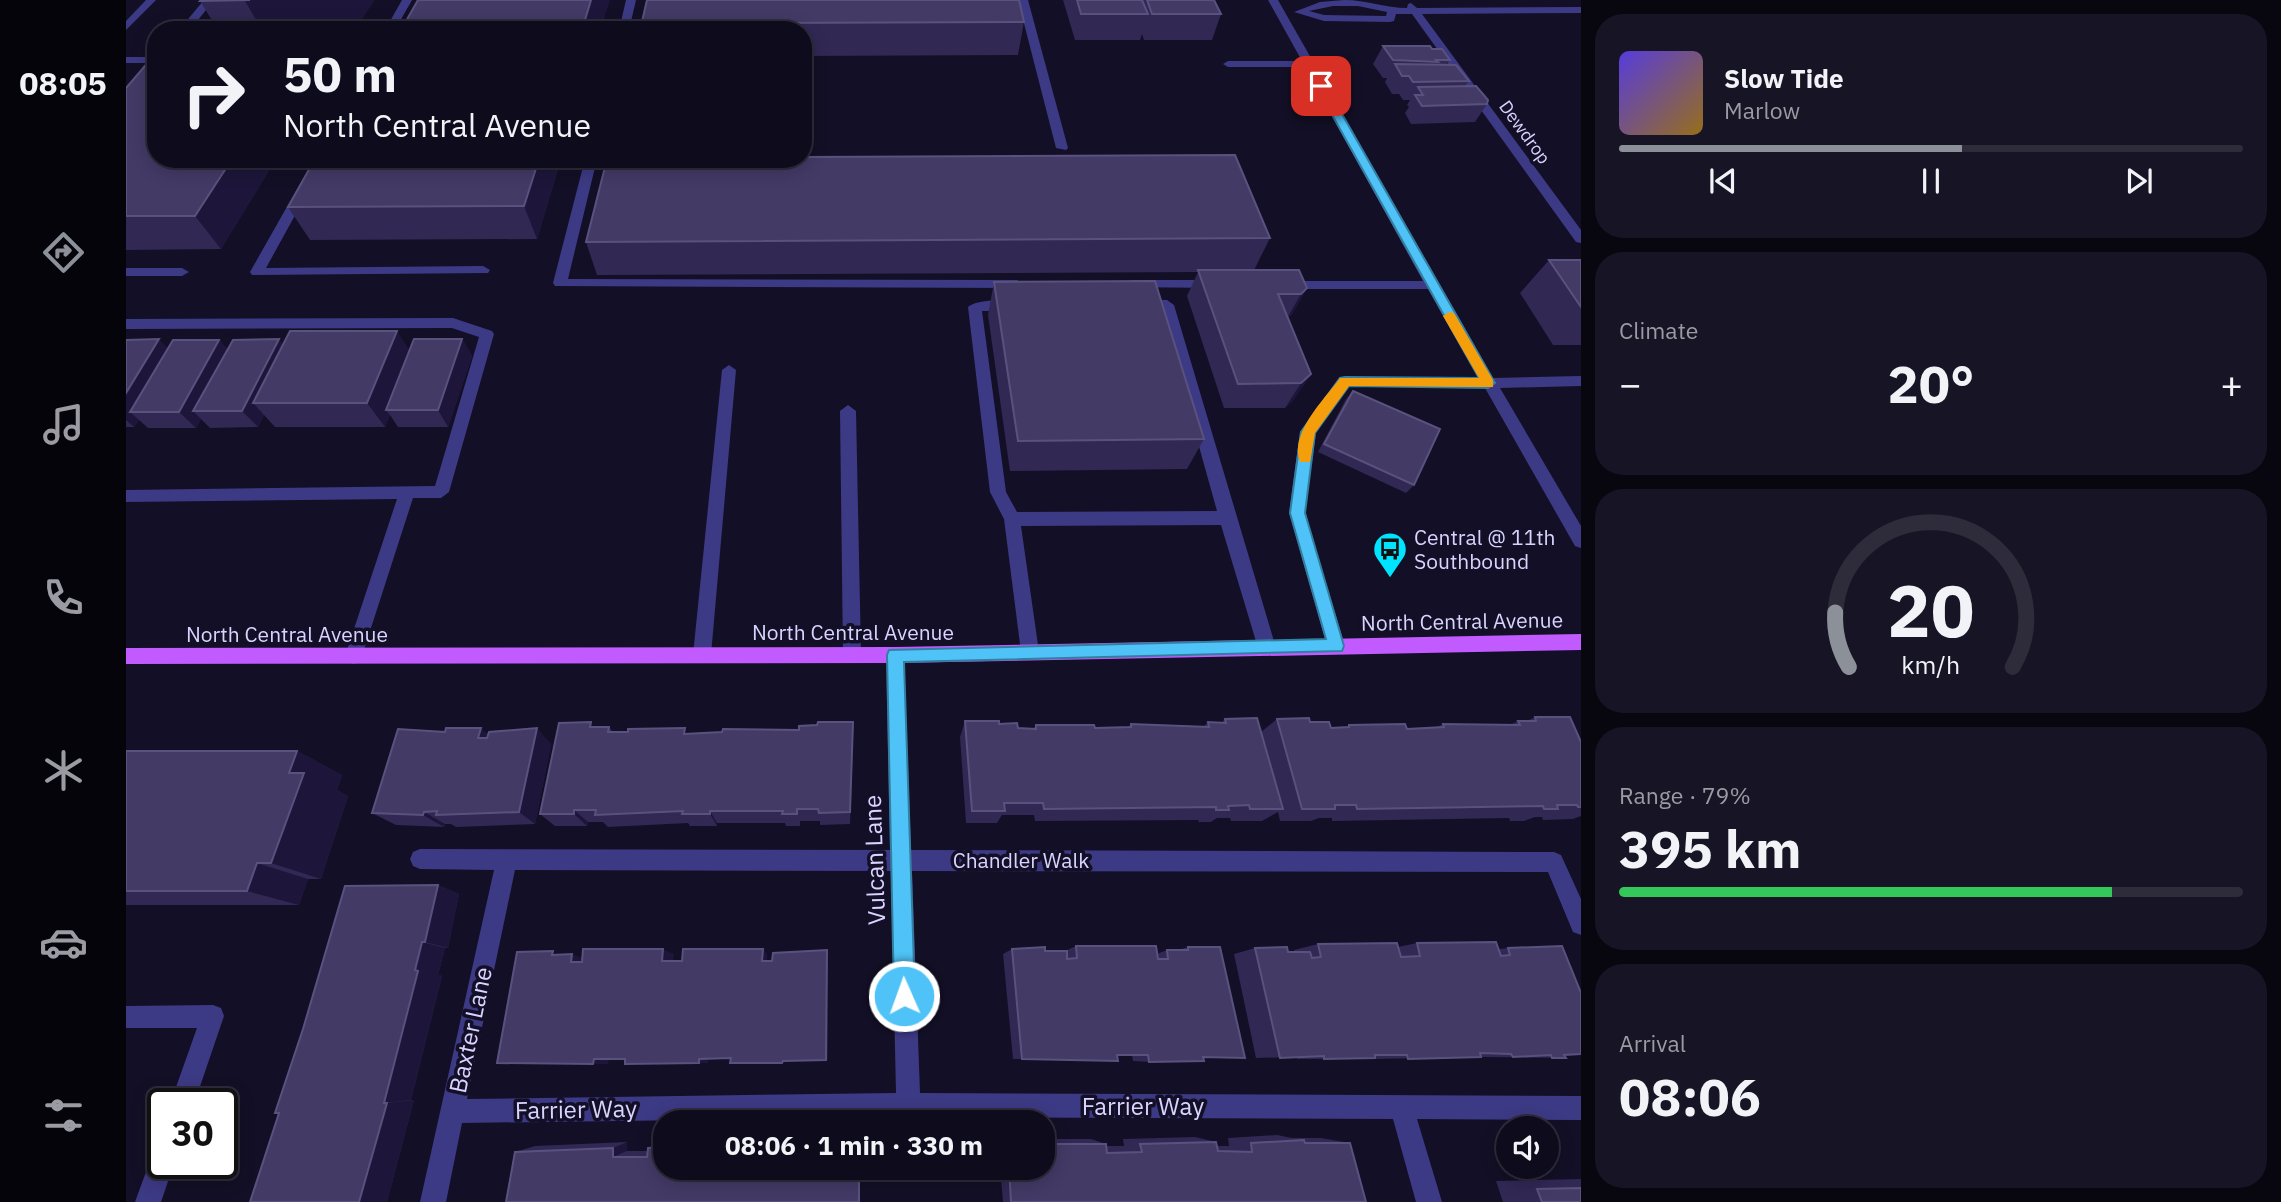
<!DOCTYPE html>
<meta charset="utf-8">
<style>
body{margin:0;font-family:"IBM Plex Sans",sans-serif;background:#171425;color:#f1f3f6;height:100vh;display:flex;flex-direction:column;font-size:26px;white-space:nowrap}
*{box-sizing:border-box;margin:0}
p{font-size:23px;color:#9b9ba3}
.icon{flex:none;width:38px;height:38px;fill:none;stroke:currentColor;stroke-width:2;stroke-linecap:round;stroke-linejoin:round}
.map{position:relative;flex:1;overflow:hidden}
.sheet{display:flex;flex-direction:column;gap:14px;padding:14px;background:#08060f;width:700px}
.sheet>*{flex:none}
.hud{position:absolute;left:21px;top:21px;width:665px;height:147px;border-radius:28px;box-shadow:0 4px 18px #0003,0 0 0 2px #2e2b3b;background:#0e0b1c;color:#f1f3f6;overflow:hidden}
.tools{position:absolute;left:1370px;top:1116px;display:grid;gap:14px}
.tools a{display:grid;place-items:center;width:63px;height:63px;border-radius:50%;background:#0e0b1c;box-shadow:0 4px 18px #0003,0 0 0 2px #2e2b3b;font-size:35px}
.speed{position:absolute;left:21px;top:1088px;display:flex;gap:14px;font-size:35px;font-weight:700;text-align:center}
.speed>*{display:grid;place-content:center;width:91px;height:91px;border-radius:50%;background:#0e0b1c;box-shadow:0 4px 18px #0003,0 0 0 2px #2e2b3b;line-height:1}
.speed .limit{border:4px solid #111;border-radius:10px;background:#fff;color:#111}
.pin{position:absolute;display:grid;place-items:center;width:60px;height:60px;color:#fff;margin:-30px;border-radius:14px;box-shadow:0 4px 10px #0006}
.me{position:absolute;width:77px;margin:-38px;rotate:358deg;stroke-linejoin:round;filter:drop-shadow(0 0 5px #0008)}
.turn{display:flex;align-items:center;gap:24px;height:147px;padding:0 21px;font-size:32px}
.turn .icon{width:91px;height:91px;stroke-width:2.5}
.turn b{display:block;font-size:49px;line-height:60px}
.big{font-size:52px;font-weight:700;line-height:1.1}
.sheet .widget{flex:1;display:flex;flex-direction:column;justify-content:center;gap:10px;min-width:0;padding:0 24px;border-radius:28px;background:#171425}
.sheet .dial{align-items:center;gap:0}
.dial svg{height:182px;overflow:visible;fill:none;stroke:#2e2b3b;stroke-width:7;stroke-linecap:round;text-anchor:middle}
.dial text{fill:#f1f3f6;stroke:none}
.song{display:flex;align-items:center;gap:21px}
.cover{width:84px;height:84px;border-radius:10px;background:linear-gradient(135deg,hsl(250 70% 55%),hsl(40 70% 35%))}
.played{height:7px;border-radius:4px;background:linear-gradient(90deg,#8c9099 55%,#2e2b3b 55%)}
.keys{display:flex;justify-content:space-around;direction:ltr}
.heat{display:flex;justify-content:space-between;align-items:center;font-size:38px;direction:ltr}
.charge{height:10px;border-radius:5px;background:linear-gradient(90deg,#34c759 79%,#2e2b3b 0)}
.trip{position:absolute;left:527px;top:1110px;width:402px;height:70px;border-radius:28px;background:#0e0b1c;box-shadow:0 4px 18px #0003,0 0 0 2px #2e2b3b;font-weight:700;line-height:70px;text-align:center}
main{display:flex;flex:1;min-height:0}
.tabs{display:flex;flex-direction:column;width:126px;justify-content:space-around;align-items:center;background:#06040b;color:#9b9ba3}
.tabs .icon{width:49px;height:49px}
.tabs .current{color:#8c9099}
.tabs b{font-size:32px;color:#f1f3f6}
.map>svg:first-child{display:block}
</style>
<main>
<nav class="tabs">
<b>08:05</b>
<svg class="icon current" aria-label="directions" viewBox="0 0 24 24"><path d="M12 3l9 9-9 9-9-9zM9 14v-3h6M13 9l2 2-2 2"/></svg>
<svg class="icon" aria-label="music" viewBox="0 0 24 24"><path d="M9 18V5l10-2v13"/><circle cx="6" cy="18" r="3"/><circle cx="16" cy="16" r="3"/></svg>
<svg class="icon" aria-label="phone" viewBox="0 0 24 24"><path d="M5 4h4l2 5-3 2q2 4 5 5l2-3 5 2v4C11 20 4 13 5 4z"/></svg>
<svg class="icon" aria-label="climate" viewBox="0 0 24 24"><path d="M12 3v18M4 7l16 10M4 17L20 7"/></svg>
<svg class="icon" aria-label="car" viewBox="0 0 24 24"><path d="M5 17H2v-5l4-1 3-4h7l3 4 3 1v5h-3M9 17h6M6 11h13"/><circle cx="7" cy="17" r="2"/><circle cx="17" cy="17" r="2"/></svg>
<svg class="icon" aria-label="filters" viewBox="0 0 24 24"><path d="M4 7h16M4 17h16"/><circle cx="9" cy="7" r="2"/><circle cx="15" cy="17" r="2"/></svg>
</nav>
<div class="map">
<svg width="1455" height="1202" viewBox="0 0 1455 1202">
<rect width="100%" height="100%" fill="#130f26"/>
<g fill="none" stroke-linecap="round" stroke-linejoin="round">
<g fill="#3d3a85" fill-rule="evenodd">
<path d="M20,0H30L0,30V21Z"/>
<path d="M78,0H88L64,30H53Z"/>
<path d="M276,0H286L269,30H259Z"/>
<path d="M500,0H510L503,30H493Z"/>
<path d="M892,0H902L942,148L940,150L930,148Z"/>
<path d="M1142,0H1152L1367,378L1455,376V386L1374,388L1455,526V548L1449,546L1359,388L1223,386L1190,433L1179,513L1219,646L1216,652L1210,654L1204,652L1201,646L1163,513L1174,432L1214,377L1352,378L1302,289H1157L1150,285L1157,281H1297L1179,67H1102L1097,64L1102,61H1176Z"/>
<path d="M1218,0C1240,0 1260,8 1281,8L1282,4L1285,3L1291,8L1455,7V13L1296,14L1455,230V243L1450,242L1286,14H1270L1268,21L1264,22L1198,21L1168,12L1194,2ZM1207,6H1232L1261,12L1260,16L1198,15L1183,11Z"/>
<rect x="0" y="57" width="30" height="6"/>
<path d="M188,159H200L140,268L357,266L364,270L362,273L126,275L124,272Z"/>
<path d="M459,159H471L442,279L891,280L898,284L891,288L429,286L427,283Z"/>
<path d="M0,268H56L63,272L56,276H0Z"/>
<path d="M1006,280H1090L1097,284L1090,288L1001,287L999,284Z"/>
<path d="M1012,300H1041L1048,305L1150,648L1147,654L1141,656L1135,654L1132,648L1095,525L895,526L913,652L910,658L904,660L898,658L895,652L878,519L864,492L842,307C851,299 884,298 893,306L886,311H856L880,492L891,512L1091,511L1035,310L1007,308V302Z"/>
<path d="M327,318L366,331L368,334L323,492L315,498H287L234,662L228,664L222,662L219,656L271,499L0,502V490L309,486L353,337L326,328L0,329V319Z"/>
<path d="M603,365L610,370L585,655L582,661L576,663L570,661L567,655L596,370Z"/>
<path d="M722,405L730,411L735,655L732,661L726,663L720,661L717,655L714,411Z"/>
<path d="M769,647L775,649L778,655L785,850L1428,852L1435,855L1455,899V935L1447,932L1422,872L786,871L794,1093L1455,1096V1120L1291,1119L1316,1202H1290L1267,1119L782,1117L336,1123L320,1202H294L368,870L294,869L287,866L284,859L287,852L294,849L764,850L760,655L763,649ZM389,870L765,871L770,1093L341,1099Z"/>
<path d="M87,1005L95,1008L98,1016L68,1104H44L71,1028H0V1006Z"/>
<path d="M37,1147V1164H48L35,1202H9L28,1150Z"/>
</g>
<path fill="#c25bff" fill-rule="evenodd" d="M1455,634V650L769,663L0,664V648L769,647Z"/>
</g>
<g fill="#312854">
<path d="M75,0H248L234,22L170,30H92L74,1Z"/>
<path d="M521,0L898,22L892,55L677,56V30H514Z"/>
<path d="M937,0H1088L1095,14L1086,40H1018L1016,34L1014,40H949Z"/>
<path d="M1257,46L1306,49L1324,60L1320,65L1343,81L1339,86L1361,104L1349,122L1285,124L1279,113L1283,107L1281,105L1284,100H1277L1273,94H1266L1259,82L1261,78H1257L1247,64Z"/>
<path d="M0,88L30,159H150L95,249L0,250Z"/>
<path d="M435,159L411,239L184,240L162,207Z"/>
<path d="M1144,238L1128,270L1181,288L1166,314L1162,318L1185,374L1168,399L1159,408H1098L1061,296L1072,272L471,275L460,242Z"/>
<path d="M1423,260H1455V345H1427L1394,293Z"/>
<path d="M868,282L1078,439L1061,469L884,471L862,315Z"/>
<path d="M336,339L346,356L322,427H272L264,415L259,427H149L138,415L132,427L84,428L75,419L70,428H22L13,420L8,427H0V340L42,348L93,340L101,349L157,344L283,350Z"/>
<path d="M1227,391L1288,485L1280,493L1192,452L1220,399Z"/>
<path d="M1409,717L1455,742V816L1447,819L1417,820L1416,817H1409L1398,821H1384L1383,818L1206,821V818H1193L1185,821H1154L1152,812L1136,821H1105L1104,818H1091L1085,822H1072L1073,820L909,821L908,815H876L871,823H840L834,737L839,721L873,724L892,728L907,729L910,725L969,728L1002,727L1005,724L1077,727L1082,722L1095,723L1099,719L1135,732L1151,719L1184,722L1205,728L1219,727L1223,725L1281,729L1311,727L1317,724L1384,725L1392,721H1401Z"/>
<path d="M469,727H483L487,732L727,737L724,824L694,825V821H674V826H660L659,823H591V826H564L562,823L482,827L477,822H462L461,826H429L414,814Z"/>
<path d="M362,734L425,744L409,824L330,827L325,824H319L318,827L270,825L246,813Z"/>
<path d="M0,751H171L216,775L211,790L222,796L195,879H182L173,905H0Z"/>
<path d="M312,885L333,894L322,948H319L312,975L316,976L285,1100H288L261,1202H124L153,1113Z"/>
<path d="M1291,943L1373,949L1382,948L1440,1058L1355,1057L1250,1059V1055L1198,1059H1171V1057L1130,1058L1108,954L1129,948L1168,952V950L1192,944L1272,947Z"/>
<path d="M950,946L1031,954L1041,950H1052L1062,947L1077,1058L1023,1062L1007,1061L1006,1055H991L992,1061L887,1059L877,954L886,949L939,951Z"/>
<path d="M1151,1135L1166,1138H1195L1224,1143L1240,1202H877L874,1167H917V1139H965L980,1144V1146H998L997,1139L1069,1137L1090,1142L1091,1146H1103L1102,1138Z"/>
<path d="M501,1142V1151H522V1148L534,1142H539V1167L389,1152L409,1146Z"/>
<path d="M1455,1179V1202H1377L1370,1181Z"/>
</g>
<g fill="#1d163a">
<path d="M124,0H248L234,22L170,30H136L119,1Z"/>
<path d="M465,0H484L475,30H456Z"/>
<path d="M106,159H150L95,249L69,216Z"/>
<path d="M413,159H435L411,239L398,206Z"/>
<path d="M1181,288L1166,314L1160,320L1175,294Z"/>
<path d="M271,331L287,356L260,410L264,415L259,427L241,403Z"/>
<path d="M33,339L50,357L4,412L13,420L8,427L0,420V393Z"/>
<path d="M153,339L167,357L127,403L138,415L132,427L116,411Z"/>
<path d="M336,339L346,356L322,427L312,410Z"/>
<path d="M93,340L108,357L67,411L75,419L70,428L53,412Z"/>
<path d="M1185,374L1168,399L1159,408L1175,383Z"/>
<path d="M355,728L372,743L352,738Z"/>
<path d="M411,728L425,744L409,824L393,812Z"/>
<path d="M171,751L216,775L211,790L222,796L195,879L145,863L163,773Z"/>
<path d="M448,810L462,822L461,826L448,814Z"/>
<path d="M584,811L591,823V826L584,814Z"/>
<path d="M298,812L319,824L318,827L297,815Z"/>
<path d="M131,863L182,879L173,905L121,891Z"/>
<path d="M312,885L333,894L322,948L299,942Z"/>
<path d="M296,942L319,948L312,975L316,976L285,1100L258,1103Z"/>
<path d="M537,949L548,954L546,966L536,961Z"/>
<path d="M637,949L641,954V966L636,961Z"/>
<path d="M701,950L702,956V1060H700Z"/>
<path d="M446,954L461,960L460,967L445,962Z"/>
<path d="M468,1059H483L482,1064H467Z"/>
<rect x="573" y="1059" width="9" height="4"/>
<path d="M288,1100L261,1202H233L261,1103Z"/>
<path d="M501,1142V1151L487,1157V1148Z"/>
</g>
<g fill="#433a66" stroke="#5a527e" stroke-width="2">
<path d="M75,0H124L74,1Z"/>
<path d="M292,0H465L456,30H275Z"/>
<path d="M521,0H893L898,22L628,23L627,30H514Z"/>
<path d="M951,0H1016L1022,14H955Z"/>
<path d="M1021,0H1088L1095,14H1026Z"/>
<path d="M1257,46H1304L1306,49H1316L1324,60H1310L1312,62L1267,60Z"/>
<path d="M30,53V159H106L69,216H0V88Z"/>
<path d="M1269,64L1330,65L1343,81L1287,82L1283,76H1276Z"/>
<path d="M1350,86L1362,100L1361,104L1296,106L1289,95H1297L1292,87Z"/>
<path d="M1109,155L1144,238L460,242L481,159H677V157Z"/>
<path d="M189,159H413L398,206L162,207Z"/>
<path d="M1423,260H1455V307Z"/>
<path d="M1072,270H1173L1181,288L1175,294H1152L1185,374L1175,383L1112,384Z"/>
<path d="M1029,281L1078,439L892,441L868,282Z"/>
<path d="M164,331H271L241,403H127Z"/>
<path d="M33,339L0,393V340Z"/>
<path d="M153,339L116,411H67L107,340Z"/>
<path d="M288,339H336L312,410H260Z"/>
<path d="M47,340H93L53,412H4Z"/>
<path d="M1227,391L1314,429L1288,485L1198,444Z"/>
<path d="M1409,717H1444L1455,742V807H1452L1451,805H1431L1432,809H1418L1417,806L1231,809L1230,805H1209V809H1176L1151,719L1183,718L1184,722H1203L1205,728L1223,727V725L1279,724L1281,729L1318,727L1317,724L1394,725L1392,721H1410Z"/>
<path d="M1131,718L1157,809H1124L1123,805L1102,806L1103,810H1090V807L918,809L917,803H878L879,811H846L839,721H873V724L891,723L892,728L910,729V725H968L969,728L1005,727V724L1083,727L1082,722L1100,723L1099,719Z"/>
<path d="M465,722L464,727H483L482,732H502V729L559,728L558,734L596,732L597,729L673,730V726L691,725L692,722H727L724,812L693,813L692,809H671V814H656L657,811H584V814H556L557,811L469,815L470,810H448V814H414L433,723Z"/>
<path d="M320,728H355L352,738H361L363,732L411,728L393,812L310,815L311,811L298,812L297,815L246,813L272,729L319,732Z"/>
<path d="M0,751H171L163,773H178L145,863H131L121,891H0Z"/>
<path d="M312,885L299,942H296L289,970L292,971L258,1103H261L233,1202H124L153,1113H149L177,1029L219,886Z"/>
<path d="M1370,942L1375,956L1384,955L1382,948L1436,946L1455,993V1054L1438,1055L1440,1058H1426L1425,1055L1387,1057L1385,1054L1354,1053L1355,1057L1282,1059L1281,1055H1249V1058L1198,1059V1056L1154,1058L1129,948L1161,947L1162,952H1184L1186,958L1195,957L1192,944L1271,943L1275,957L1294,956L1291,943Z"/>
<path d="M950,946H1030L1032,959H1042L1041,950H1062V947H1094L1119,1058L1077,1057L1078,1061L1023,1062L1022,1055H991L992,1061L896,1059L886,949L919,947V951H941V959L951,958Z"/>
<path d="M457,949H537L536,961H556L557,949H637L636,961H646L647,953L701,950L700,1060L657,1061L656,1063H604L605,1058L573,1059V1063L499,1064V1059H468L467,1064L371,1063L391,952L427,951L426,955L446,954L445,962H456Z"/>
<path d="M1178,1140L1179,1143H1224L1240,1202H885L883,1167H917V1147L925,1148L924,1144H980L981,1153L1016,1152L1014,1144L1090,1142L1092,1151L1126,1152L1125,1143Z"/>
<path d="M539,1147V1167H733V1202H380L389,1152L487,1148V1157H521L522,1148Z"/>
<path d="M1455,1188V1202H1416L1411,1189Z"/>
</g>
<path fill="#4fc3f7" stroke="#337fa1" stroke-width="2" d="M1195,83L1200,86L1369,383L1362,388L1223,386L1189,433L1179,513L1218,646L1216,651L778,662L789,996L786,1004L778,1007L771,1004L768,996L761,655L763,650L1200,639L1164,513L1175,432L1214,378L1219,377L1353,378L1190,86Z"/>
<path fill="#f59e0b" d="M1323,312L1328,313L1367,380V387L1223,386L1189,433L1184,462H1174C1163,433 1198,400 1214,378H1353L1317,316Z"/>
<defs>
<g id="bus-pin" transform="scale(1.75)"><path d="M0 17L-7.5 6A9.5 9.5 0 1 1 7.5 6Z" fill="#00e5ff" stroke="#130f26"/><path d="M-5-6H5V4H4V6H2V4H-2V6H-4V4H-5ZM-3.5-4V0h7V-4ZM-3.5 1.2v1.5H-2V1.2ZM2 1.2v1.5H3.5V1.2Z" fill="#111"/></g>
</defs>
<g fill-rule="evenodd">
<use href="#bus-pin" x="1264" y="549"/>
</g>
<g text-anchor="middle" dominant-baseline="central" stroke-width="7" stroke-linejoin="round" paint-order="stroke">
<g font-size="18" fill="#d9d4ff" stroke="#130f26">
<text transform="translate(1399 132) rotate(54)">Dewdrop</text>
</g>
<g font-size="21" fill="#d9d4ff" stroke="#130f26" text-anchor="start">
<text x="1288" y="537">Central @ 11th<tspan x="1288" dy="24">Southbound</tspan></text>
</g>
<g font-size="21" fill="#d9d4ff" stroke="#130f26">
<text transform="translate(1336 621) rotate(-1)">North Central Avenue</text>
<text x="727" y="632">North Central Avenue</text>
<text x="161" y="634">North Central Avenue</text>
<text x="895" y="860">Chandler Walk</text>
</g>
<g font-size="24" fill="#d9d4ff" stroke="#130f26">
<text transform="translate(748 860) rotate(-92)">Vulcan Lane</text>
<text transform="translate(344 1030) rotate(-78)">Baxter Lane</text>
<text x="1017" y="1106">Farrier Way</text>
<text transform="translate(450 1109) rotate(-1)">Farrier Way</text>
</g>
</g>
</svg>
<div class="tools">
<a><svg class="icon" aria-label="sound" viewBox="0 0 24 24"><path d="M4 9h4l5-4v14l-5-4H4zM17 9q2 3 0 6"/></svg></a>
</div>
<div class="speed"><div class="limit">30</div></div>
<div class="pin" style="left:1195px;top:86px;background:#d93025"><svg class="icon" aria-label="arrive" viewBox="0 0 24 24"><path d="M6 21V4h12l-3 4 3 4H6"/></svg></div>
<svg class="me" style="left:778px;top:996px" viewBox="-20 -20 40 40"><circle r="17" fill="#4fc3f7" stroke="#fff" stroke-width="3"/><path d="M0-11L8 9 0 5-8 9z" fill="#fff"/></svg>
<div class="trip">08:06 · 1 min · 330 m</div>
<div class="hud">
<div class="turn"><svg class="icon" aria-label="right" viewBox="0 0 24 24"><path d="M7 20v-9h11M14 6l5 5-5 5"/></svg><div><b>50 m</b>North Central Avenue</div></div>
</div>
</div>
<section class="sheet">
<div class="widget">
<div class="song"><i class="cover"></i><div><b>Slow Tide</b><p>Marlow</p></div></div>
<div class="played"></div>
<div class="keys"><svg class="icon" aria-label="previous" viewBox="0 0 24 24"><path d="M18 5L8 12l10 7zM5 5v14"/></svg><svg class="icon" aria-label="pause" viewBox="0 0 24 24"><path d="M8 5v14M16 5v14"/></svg><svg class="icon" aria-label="next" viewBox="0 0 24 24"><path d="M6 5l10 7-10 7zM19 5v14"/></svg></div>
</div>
<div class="widget"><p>Climate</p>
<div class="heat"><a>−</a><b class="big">20°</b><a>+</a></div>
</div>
<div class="widget dial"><svg viewBox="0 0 100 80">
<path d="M14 69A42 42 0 1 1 86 69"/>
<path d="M14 69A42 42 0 0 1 8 45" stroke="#8c9099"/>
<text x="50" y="56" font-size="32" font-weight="700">20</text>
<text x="50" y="72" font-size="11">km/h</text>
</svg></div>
<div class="widget"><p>Range · 79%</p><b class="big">395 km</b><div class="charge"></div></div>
<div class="widget"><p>Arrival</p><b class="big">08:06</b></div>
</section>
</main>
